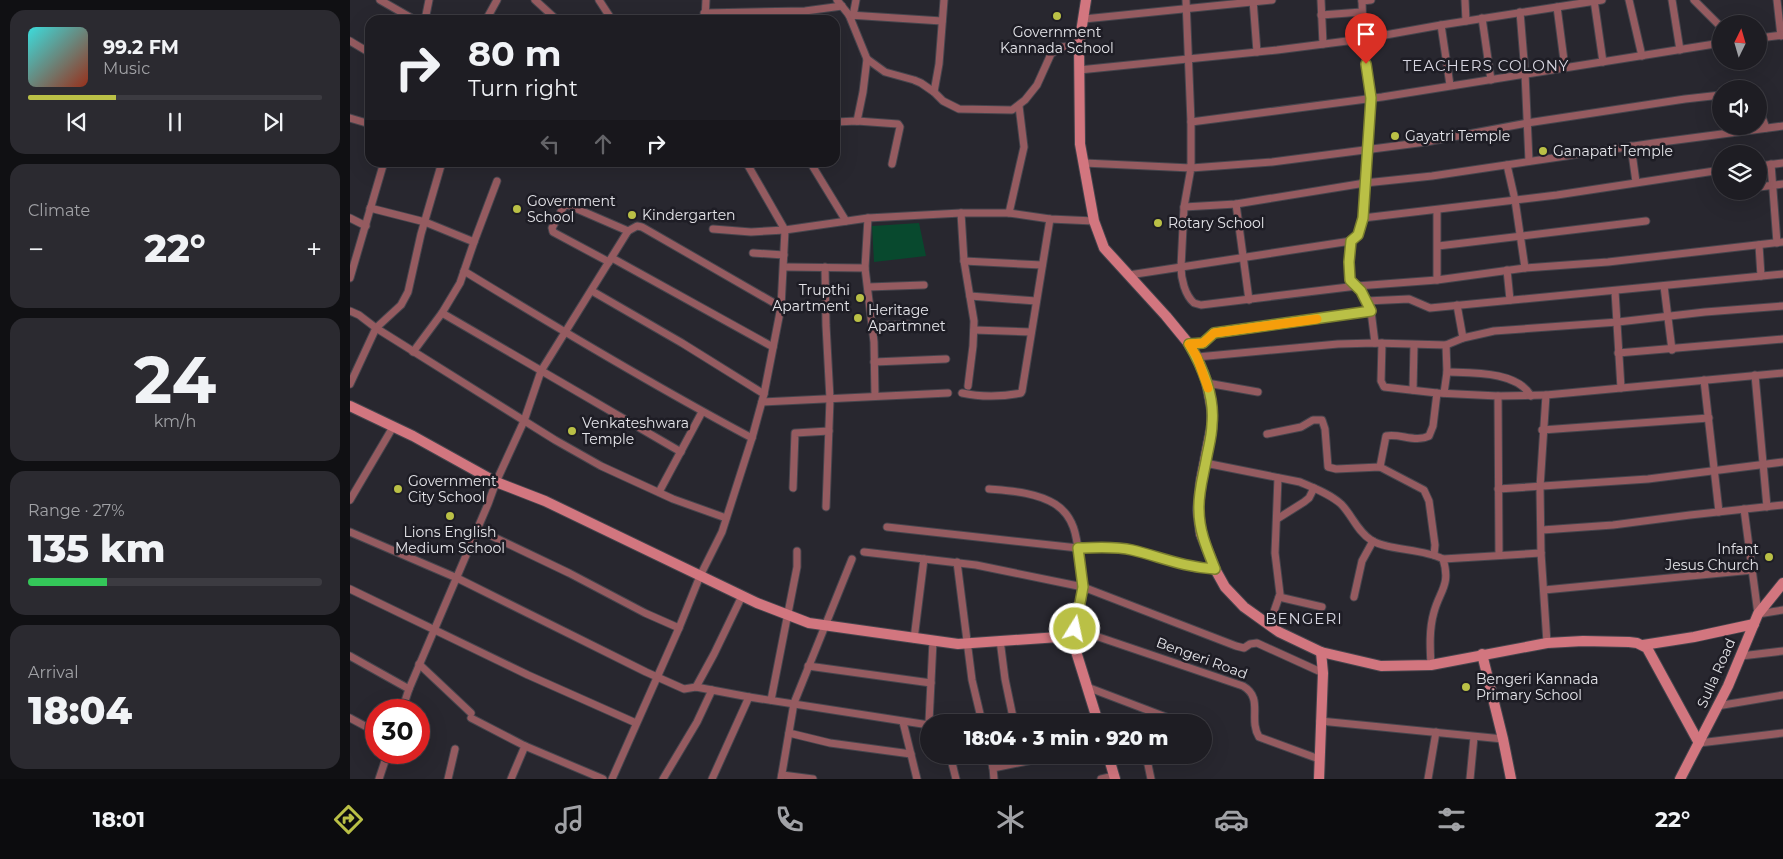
<!DOCTYPE html>
<meta charset="utf-8">
<style>
body{margin:0;font-family:Montserrat,sans-serif;background:#2b2a30;color:#f1f3f6;height:100vh;display:flex;flex-direction:column;font-size:19px;white-space:nowrap}
*{box-sizing:border-box;margin:0}
p{font-size:16px;color:#a1a2a6}
.icon{flex:none;width:28px;height:28px;fill:none;stroke:currentColor;stroke-width:2;stroke-linecap:round;stroke-linejoin:round}
.map{position:relative;flex:1;overflow:hidden}
.sheet{display:flex;flex-direction:column;gap:10px;padding:10px;background:#101013;width:350px}
.sheet>*{flex:none}
.top-card{position:absolute;left:15px;top:15px;width:475px;height:152px;border-radius:15px;box-shadow:0 5px 20px #0002,0 0 0 1px #3c3b41;background:#1e1d23;color:#f1f3f6;overflow:hidden}
.needle{width:32px;rotate:5deg}
.tools{position:absolute;left:1362px;top:15px;display:grid;gap:10px}
.tools a{display:grid;place-items:center;width:55px;height:55px;border-radius:50%;background:#1e1d23;box-shadow:0 5px 20px #0002,0 0 0 1px #3c3b41;font-size:25px}
.speed{position:absolute;left:15px;top:699px;display:flex;gap:10px;font-size:25px;font-weight:700;text-align:center}
.speed>*{display:grid;place-content:center;width:65px;height:65px;border-radius:50%;background:#1e1d23;box-shadow:0 5px 20px #0002,0 0 0 1px #3c3b41;line-height:1}
.speed .limit{border:8px solid #d22;background:#fff;color:#111}
.pin{position:absolute;display:grid;place-items:center;width:42px;height:42px;color:#fff;margin:-51px -21px;border-radius:50% 50% 50% 0;rotate:-45deg;box-shadow:0 0 5px #0007}
.pin .icon{rotate:45deg}
.me{position:absolute;width:55px;margin:-28px;rotate:10deg;stroke-linejoin:round;filter:drop-shadow(0 0 4px #0008)}
.turn{display:flex;align-items:center;gap:18px;height:105px;padding:0 20px;font-size:22px}
.turn .icon{width:65px;height:65px;stroke-width:2.5}
.turn b{display:block;font-size:35px;line-height:42px}
.lanes{display:flex;align-items:center;height:48px;padding:0 20px;background:#0003;justify-content:center;gap:25px;direction:ltr}
.lanes .off{opacity:.35}
.big{font-size:38px;font-weight:800;line-height:1.1}
.sheet .tile{flex:1;display:flex;flex-direction:column;justify-content:center;gap:8px;min-width:0;padding:0 18px;border-radius:15px;background:#2b2a30}
.sheet .dial{align-items:center;gap:0}
.dial b{font-size:65px;line-height:1}
.song{display:flex;align-items:center;gap:15px}
.cover{width:60px;height:60px;border-radius:8px;background:linear-gradient(135deg,hsl(180 70% 55%),hsl(10 70% 35%))}
.played{height:5px;border-radius:2px;background:linear-gradient(90deg,#bac046 30%,#3c3b41 30%)}
.keys{display:flex;justify-content:space-around;direction:ltr}
.heat{display:flex;justify-content:space-between;align-items:center;font-size:28px;direction:ltr}
.charge{height:8px;border-radius:4px;background:linear-gradient(90deg,#34c759 27%,#3c3b41 0)}
.trip{position:absolute;left:570px;top:714px;width:292px;height:50px;border-radius:25px;background:#1e1d23;box-shadow:0 5px 20px #0002,0 0 0 1px #3c3b41;font-weight:800;line-height:50px;text-align:center}
.tabs{display:flex;height:80px;justify-content:space-around;align-items:center;background:#0c0c0e;color:#a1a2a6}
.tabs .icon{width:35px;height:35px}
.tabs .on{color:#bac046}
.tabs b{font-size:22px;color:#f1f3f6}
main{display:flex;flex:1;min-height:0}
.map>svg:first-child{display:block}
</style>
<main>
<section class="sheet">
<div class="tile">
<div class="song"><i class="cover"></i><div><b>99.2 FM</b><p>Music</p></div></div>
<div class="played"></div>
<div class="keys"><svg class="icon" aria-label="previous" viewBox="0 0 24 24"><path d="M18 5L8 12l10 7zM5 5v14"/></svg><svg class="icon" aria-label="pause" viewBox="0 0 24 24"><path d="M8 5v14M16 5v14"/></svg><svg class="icon" aria-label="next" viewBox="0 0 24 24"><path d="M6 5l10 7-10 7zM19 5v14"/></svg></div>
</div>
<div class="tile"><p>Climate</p>
<div class="heat"><a>−</a><b class="big">22°</b><a>+</a></div>
</div>
<div class="tile dial"><b>24</b><p>km/h</p></div>
<div class="tile"><p>Range · 27%</p><b class="big">135 km</b><div class="charge"></div></div>
<div class="tile"><p>Arrival</p><b class="big">18:04</b></div>
</section>
<div class="map">
<svg width="1433" height="779" viewBox="0 0 1433 779">
<rect width="100%" height="100%" fill="#28272f"/>
<path fill="#08492e" d="M569,223L576,256L524,262L522,226Z"/>
<g fill="none" stroke-linecap="round" stroke-linejoin="round">
<g stroke="#46454d" stroke-width="9">
<g id="street">
<path d="M30,0L65,20"/>
<path d="M185,0L207,20"/>
<path d="M249,0L262,20"/>
<path d="M487,0L499,15L517,59L535,72L564,80L571,83L584,92L593,101L609,109L662,110L675,100L687,85L701,54L711,47L729,45"/>
<path d="M903,0L907,52"/>
<path d="M971,0L973,44"/>
<path d="M1115,0L1116,21"/>
<path d="M1244,0L1253,62"/>
<path d="M1279,0L1292,56"/>
<path d="M1322,0L1330,50"/>
<path d="M1344,0L1371,27"/>
<path d="M1427,0L1431,36"/>
<path d="M1012,1L1021,0"/>
<path d="M1207,7L1215,68"/>
<path d="M1170,12L1175,73L1179,161"/>
<path d="M354,13L455,11L492,6"/>
<path d="M499,15L592,21"/>
<path d="M971,15L1012,12"/>
<path d="M503,16L506,0"/>
<path d="M1132,18L1141,80"/>
<path d="M734,19L922,0"/>
<path d="M75,20L79,0"/>
<path d="M136,20L147,0"/>
<path d="M355,20L356,0"/>
<path d="M1091,25L1100,85"/>
<path d="M1409,38L1433,35"/>
<path d="M0,41L20,53"/>
<path d="M729,70L927,50L1013,39L1091,25L1252,0"/>
<path d="M584,92L589,64L594,0"/>
<path d="M1371,95L1335,99L1177,123L1076,142L922,162L841,168L834,207L831,267C831,279 835,295 844,303L851,305L1007,286L1087,280L1175,268L1258,262L1433,242"/>
<path d="M1409,109L1416,128"/>
<path d="M0,118L20,124"/>
<path d="M507,121L513,92L517,59"/>
<path d="M485,122L507,121L548,124L550,127L542,164"/>
<path d="M841,122L1032,97L1371,43"/>
<path d="M1281,146L1286,182"/>
<path d="M460,162L496,221"/>
<path d="M734,163L841,168V122L836,0"/>
<path d="M1421,164L1427,243"/>
<path d="M1157,165L1165,200L1175,268"/>
<path d="M1409,166L1433,163"/>
<path d="M1409,187L1433,184"/>
<path d="M886,204L899,300"/>
<path d="M834,207L886,204L1015,183L1082,176L1304,143L1433,126"/>
<path d="M20,208L75,222L124,242L110,283L92,313L331,452"/>
<path d="M611,213L614,261L624,321L623,346L618,386"/>
<path d="M659,213L674,147L669,106"/>
<path d="M0,218L16,226"/>
<path d="M518,218L515,268L524,342L525,396"/>
<path d="M1013,218L1207,195L1371,170"/>
<path d="M363,229L401,232L435,230L518,218L611,213H659L700,219L744,221"/>
<path d="M1001,241L999,274L1000,280L1011,291L1021,311L1025,343"/>
<path d="M124,242L147,181"/>
<path d="M1409,245L1411,276"/>
<path d="M1088,246L1296,221"/>
<path d="M403,253L434,255"/>
<path d="M262,258L423,347"/>
<path d="M614,261L692,265"/>
<path d="M259,262L203,232L202,228L214,206L218,205L278,231"/>
<path d="M434,267L515,268"/>
<path d="M475,267L476,325L480,399L476,507"/>
<path d="M1157,270L1160,300"/>
<path d="M114,271C209,329 304,386 402,438"/>
<path d="M779,275L1001,241L1008,235L1013,218L1021,98L1013,39L1012,0"/>
<path d="M0,278L34,162"/>
<path d="M1087,280V210"/>
<path d="M1314,286L1322,350"/>
<path d="M518,287L574,285"/>
<path d="M242,291L332,343L414,394"/>
<path d="M1265,291L1271,388"/>
<path d="M620,296L686,301"/>
<path d="M1016,301L1059,299L1080,308L1433,274"/>
<path d="M1107,305L1113,338"/>
<path d="M0,311L9,315L26,328L205,440L251,466L323,499L376,518"/>
<path d="M522,326L558,324"/>
<path d="M624,330L681,332"/>
<path d="M1032,343L1031,381L1034,387L1087,393L1148,396L1196,395"/>
<path d="M839,344L853,343L864,333L1021,311"/>
<path d="M63,352L92,313"/>
<path d="M1268,353L1433,339"/>
<path d="M847,357L988,344L1025,343L1096,345L1113,338L1144,331L1268,322L1355,312L1433,306"/>
<path d="M524,362L596,359"/>
<path d="M1097,372C1122,373 1167,371 1181,396"/>
<path d="M1405,375L1417,507"/>
<path d="M1354,380L1369,512"/>
<path d="M857,383L908,392"/>
<path d="M0,384L26,328L51,305L58,292L71,234L92,162"/>
<path d="M1063,390L1064,345"/>
<path d="M612,393C629,397 653,397 671,393L672,391L700,219"/>
<path d="M1094,393L1097,372L1096,345"/>
<path d="M1148,396L1149,555"/>
<path d="M412,402L598,393"/>
<path d="M1192,430L1359,418"/>
<path d="M917,434L951,427L963,420H972L975,429L978,467L986,469L1030,467L1074,490L1079,501L1085,545L1084,555"/>
<path d="M855,463L950,482C964,488 980,494 991,504C1002,515 1007,531 1021,540C1039,551 1072,548 1093,559C1101,585 1090,590 1084,612C1079,629 1080,648 1081,665"/>
<path d="M1030,467L1036,436C1050,433 1065,443 1079,436L1083,426L1087,393"/>
<path d="M443,488L445,433L479,431"/>
<path d="M639,489C661,491 685,492 705,504C727,518 727,542 730,565C731,572 733,581 733,588C732,605 728,625 719,639"/>
<path d="M1148,489L1298,479L1433,462"/>
<path d="M309,492L352,412"/>
<path d="M0,500L43,427"/>
<path d="M1394,509L1408,614L1433,610"/>
<path d="M927,519L954,502L959,498L964,488"/>
<path d="M537,527L728,548L766,547L801,555L845,568L865,569"/>
<path d="M127,529L219,573L295,613L329,628"/>
<path d="M1192,530L1263,525L1340,515L1433,505"/>
<path d="M0,532L107,578L296,672L334,689L346,687L399,697"/>
<path d="M514,552L626,565L733,587L886,646L894,648L900,644L907,643L973,673"/>
<path d="M1093,559L1191,553"/>
<path d="M607,562L622,680L632,722"/>
<path d="M0,589L178,675L286,723"/>
<path d="M1194,590L1403,570"/>
<path d="M929,597L972,607"/>
<path d="M1004,597L1012,561L1023,541"/>
<path d="M919,626L930,594L925,553L928,478"/>
<path d="M725,629L893,686C914,698 898,719 909,737L969,759"/>
<path d="M564,639L574,559"/>
<path d="M650,640L655,679L664,722"/>
<path d="M1197,643L1191,553L1190,487L1196,395L1433,373"/>
<path d="M0,656L59,689"/>
<path d="M1391,656L1433,651"/>
<path d="M69,664L121,713"/>
<path d="M458,666L581,683"/>
<path d="M346,687L364,654L392,596"/>
<path d="M737,687L829,722"/>
<path d="M421,700L447,567V551"/>
<path d="M1367,706L1433,695"/>
<path d="M52,710L59,689L138,504L146,482L174,421L191,371L278,231L287,226L292,227L431,307"/>
<path d="M0,718L26,732"/>
<path d="M121,718L175,746L253,779"/>
<path d="M970,721L1153,739"/>
<path d="M553,722L567,779"/>
<path d="M579,722L583,641"/>
<path d="M439,733L480,743L561,754"/>
<path d="M1349,743L1433,733"/>
<path d="M600,755L606,779"/>
<path d="M640,755L643,768"/>
<path d="M796,755L801,779"/>
<path d="M432,775L463,779"/>
<path d="M29,779L38,752"/>
<path d="M98,779L105,749"/>
<path d="M161,779L175,746"/>
<path d="M262,779L329,628L350,576L372,532L402,438L414,394L431,307L435,230L396,162"/>
<path d="M313,779L347,722L362,690"/>
<path d="M362,779L399,697L579,725"/>
<path d="M431,779L444,703L502,559"/>
<path d="M644,779L643,768L708,755"/>
<path d="M751,779L764,776"/>
<path d="M1078,779L1086,732"/>
<path d="M1120,779L1124,737"/>
</g>
</g>
<g stroke="#46454d" stroke-width="12">
<g id="secondary">
<path d="M736,0L729,45L730,144L744,221L754,248L816,316L839,344L847,357L857,383L862,410V425L851,481L848,510L851,534L865,569L875,587L894,607L929,632L971,652L1031,666L1081,665L1197,643L1233,641L1279,642L1287,643L1297,648L1349,743"/>
<path d="M0,406L63,436L146,482L195,501L407,603L459,623L608,644L709,637L719,639L724,645L748,722"/>
<path d="M1293,645L1344,637L1404,624"/>
<path d="M1132,654L1153,739L1161,779"/>
<path d="M758,755L765,779"/>
<path d="M969,779L973,673L971,652"/>
<path d="M1330,779L1378,686L1408,614L1433,583"/>
</g>
</g>
<use href="#street" stroke="#955b60" stroke-width="7"/>
<use href="#secondary" stroke="#d2767f" stroke-width="10"/>
</g>
<g fill="none" stroke-linecap="round" stroke-linejoin="round">
<g stroke="#797d2e" stroke-width="12">
<path id="route" d="M725,629L733,587L728,548C746,548 764,546 782,550C811,557 833,567 865,569C857,549 849,531 849,510C848,494 853,477 856,461C858,449 862,436 862,424C865,396 853,368 839,344L853,343L864,333L1021,311L1011,291L1000,280L999,262L1001,241L1008,235L1013,218L1021,98L1016,64"/>
</g>
<use href="#route" stroke="#bac046" stroke-width="9"/>
<path stroke="#f59e0b" stroke-width="9" d="M858,388L847,357L839,344L853,343L864,333L967,319"/>
</g>
<g fill="#bac046" stroke="#1e1d25" stroke-width="2">
<circle cx="707" cy="16" r="5"/>
<circle cx="1045" cy="136" r="5"/>
<circle cx="1193" cy="151" r="5"/>
<circle cx="167" cy="209" r="5"/>
<circle cx="282" cy="215" r="5"/>
<circle cx="808" cy="223" r="5"/>
<circle cx="510" cy="298" r="5"/>
<circle cx="508" cy="318" r="5"/>
<circle cx="222" cy="431" r="5"/>
<circle cx="48" cy="489" r="5"/>
<circle cx="100" cy="516" r="5"/>
<circle cx="1419" cy="557" r="5"/>
<circle cx="1116" cy="687" r="5"/>
</g>
<g text-anchor="middle" dominant-baseline="central" stroke-width="5" stroke-linejoin="round" paint-order="stroke">
<g font-size="14" fill="#e4e4e9" stroke="#1e1d25" text-anchor="start">
<text x="707" y="32" text-anchor="middle">Government<tspan x="707" dy="16">Kannada School</tspan></text>
<text x="1055" y="136">Gayatri Temple</text>
<text x="1203" y="151">Ganapati Temple</text>
<text x="177" y="201">Government<tspan x="177" dy="16">School</tspan></text>
<text x="292" y="215">Kindergarten</text>
<text x="818" y="223">Rotary School</text>
<text x="500" y="290" text-anchor="end">Trupthi<tspan x="500" dy="16">Apartment</tspan></text>
<text x="518" y="310">Heritage<tspan x="518" dy="16">Apartmnet</tspan></text>
<text x="232" y="423">Venkateshwara<tspan x="232" dy="16">Temple</tspan></text>
<text x="58" y="481">Government<tspan x="58" dy="16">City School</tspan></text>
<text x="100" y="532" text-anchor="middle">Lions English<tspan x="100" dy="16">Medium School</tspan></text>
<text x="1409" y="549" text-anchor="end">Infant<tspan x="1409" dy="16">Jesus Church</tspan></text>
<text x="1126" y="679">Bengeri Kannada<tspan x="1126" dy="16">Primary School</tspan></text>
</g>
<g font-size="14" fill="#e4e4e9" stroke="#1e1d25">
<text transform="translate(852 658) rotate(20)">Bengeri Road</text>
<text transform="translate(1366 673) rotate(-66)">Sulla Road</text>
</g>
<g font-size="15" letter-spacing="1" fill="#d7d6e1" stroke="#1e1d25">
<text x="1136" y="65">TEACHERS COLONY</text>
<text x="954" y="618">BENGERI</text>
</g>
</g>
</svg>
<div class="tools">
<a><svg class="needle" viewBox="-14 -14 28 28"><path d="M0-13l5 13h-10z" fill="#e53935"/><path d="M0 13l5-13h-10z" fill="#a1a2a6"/></svg></a>
<a><svg class="icon" aria-label="sound" viewBox="0 0 24 24"><path d="M4 9h4l5-4v14l-5-4H4zM17 9q2 3 0 6"/></svg></a>
<a><svg class="icon" aria-label="layers" viewBox="0 0 24 24"><path d="M12 4l9 5-9 5-9-5zM3 14l9 5 9-5"/></svg></a>
</div>
<div class="speed"><div class="limit">30</div></div>
<div class="pin" style="left:1016px;top:64px;background:#d93025"><svg class="icon" aria-label="arrive" viewBox="0 0 24 24"><path d="M6 21V4h12l-3 4 3 4H6"/></svg></div>
<svg class="me" style="left:725px;top:629px" viewBox="-20 -20 40 40"><circle r="17" fill="#bac046" stroke="#fff" stroke-width="3"/><path d="M0-11L8 9 0 5-8 9z" fill="#fff"/></svg>
<div class="trip">18:04 · 3 min · 920 m</div>
<div class="top-card">
<div class="turn"><svg class="icon" aria-label="right" viewBox="0 0 24 24"><path d="M7 20v-9h11M14 6l5 5-5 5"/></svg><div><b>80 m</b>Turn right</div></div>
<div class="lanes"><svg class="icon off" aria-label="left" viewBox="0 0 24 24"><path d="M17 20v-9H6M10 6l-5 5 5 5"/></svg><svg class="icon off" aria-label="ahead" viewBox="0 0 24 24"><path d="M12 20V5M6 11l6-6 6 6"/></svg><svg class="icon" aria-label="right" viewBox="0 0 24 24"><path d="M7 20v-9h11M14 6l5 5-5 5"/></svg></div>
</div>
</div>
</main>
<nav class="tabs">
<b>18:01</b>
<svg class="icon on" aria-label="directions" viewBox="0 0 24 24"><path d="M12 3l9 9-9 9-9-9zM9 14v-3h6M13 9l2 2-2 2"/></svg>
<svg class="icon" aria-label="music" viewBox="0 0 24 24"><path d="M9 18V5l10-2v13"/><circle cx="6" cy="18" r="3"/><circle cx="16" cy="16" r="3"/></svg>
<svg class="icon" aria-label="phone" viewBox="0 0 24 24"><path d="M5 4h4l2 5-3 2q2 4 5 5l2-3 5 2v4C11 20 4 13 5 4z"/></svg>
<svg class="icon" aria-label="climate" viewBox="0 0 24 24"><path d="M12 3v18M4 7l16 10M4 17L20 7"/></svg>
<svg class="icon" aria-label="car" viewBox="0 0 24 24"><path d="M5 17H2v-5l4-1 3-4h7l3 4 3 1v5h-3M9 17h6M6 11h13"/><circle cx="7" cy="17" r="2"/><circle cx="17" cy="17" r="2"/></svg>
<svg class="icon" aria-label="filters" viewBox="0 0 24 24"><path d="M4 7h16M4 17h16"/><circle cx="9" cy="7" r="2"/><circle cx="15" cy="17" r="2"/></svg>
<b>22°</b>
</nav>
